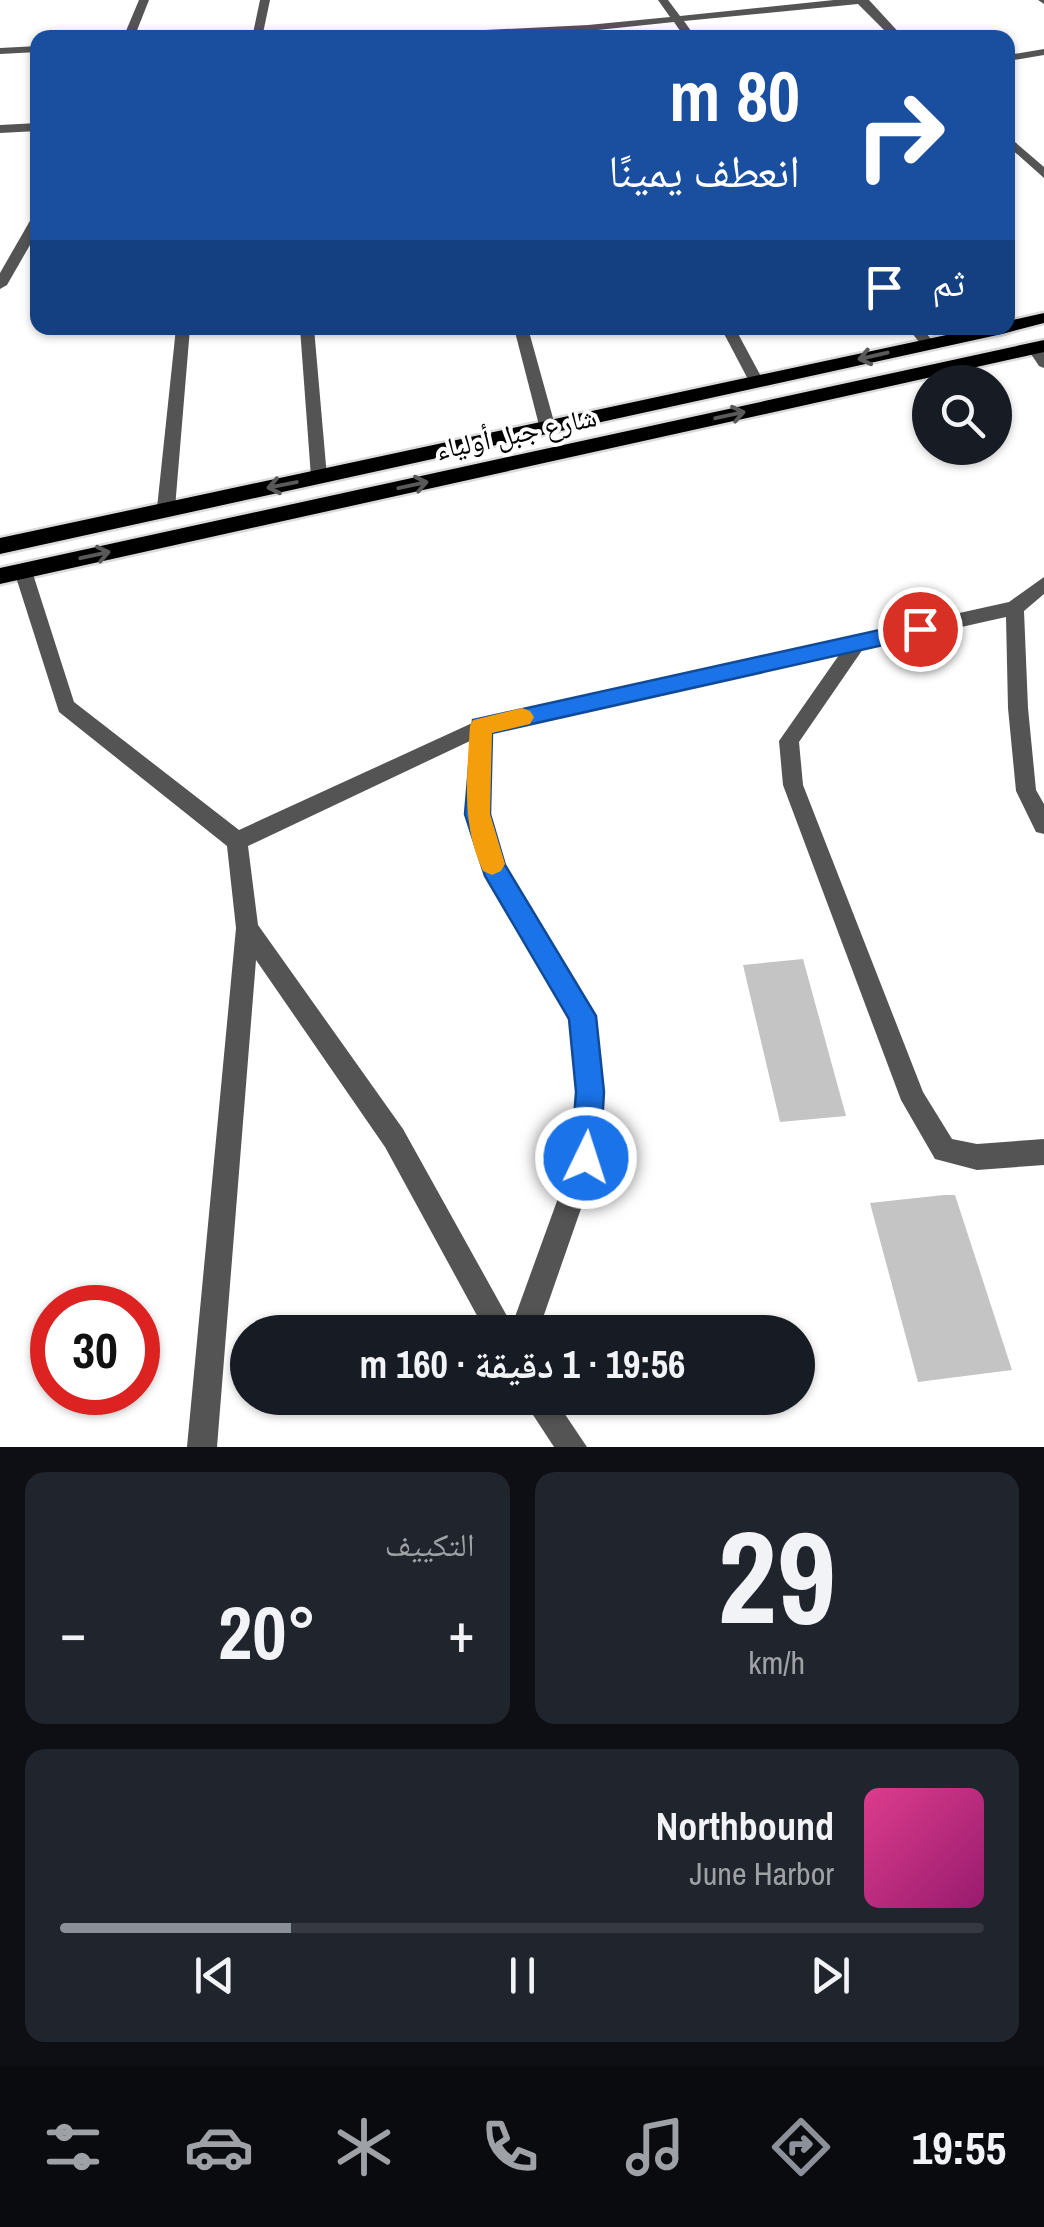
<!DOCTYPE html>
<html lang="ar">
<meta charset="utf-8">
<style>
body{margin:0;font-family:"Archivo Narrow","Noto Naskh Arabic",sans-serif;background:#20242c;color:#f1f3f6;direction:rtl;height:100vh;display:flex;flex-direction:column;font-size:38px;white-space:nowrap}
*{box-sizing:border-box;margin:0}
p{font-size:32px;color:#9ea1a6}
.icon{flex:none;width:55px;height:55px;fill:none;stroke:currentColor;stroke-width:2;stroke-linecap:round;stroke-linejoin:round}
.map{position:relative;height:1447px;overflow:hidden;direction:ltr}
.sheet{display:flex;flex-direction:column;gap:25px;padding:25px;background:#0d0f14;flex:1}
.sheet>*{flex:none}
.guide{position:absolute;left:30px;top:30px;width:985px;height:305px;border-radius:20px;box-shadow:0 2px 8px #0004;direction:rtl;background:#1a4fa0;color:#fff;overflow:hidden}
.fabs{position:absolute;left:912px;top:365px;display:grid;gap:20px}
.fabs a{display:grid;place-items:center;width:100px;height:100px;border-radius:50%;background:#171b24;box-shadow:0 2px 8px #0004;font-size:50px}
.speed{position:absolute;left:30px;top:1285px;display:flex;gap:20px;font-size:50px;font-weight:700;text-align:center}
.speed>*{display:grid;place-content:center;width:130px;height:130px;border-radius:50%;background:#171b24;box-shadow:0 2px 8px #0004;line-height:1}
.speed .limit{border:15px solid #d22;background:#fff;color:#111}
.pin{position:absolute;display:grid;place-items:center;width:85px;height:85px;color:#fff;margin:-42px;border:5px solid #fff;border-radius:50%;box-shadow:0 2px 10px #0007}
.me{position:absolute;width:110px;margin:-55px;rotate:4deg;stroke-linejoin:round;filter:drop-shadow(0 0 8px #0008)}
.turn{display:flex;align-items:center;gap:35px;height:210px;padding:0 50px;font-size:45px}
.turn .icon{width:130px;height:130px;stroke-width:2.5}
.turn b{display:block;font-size:70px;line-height:85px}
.then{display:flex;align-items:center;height:95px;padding:0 50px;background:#0003;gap:20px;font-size:38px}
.big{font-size:75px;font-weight:700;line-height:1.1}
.sheet .widget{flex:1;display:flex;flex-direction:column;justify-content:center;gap:15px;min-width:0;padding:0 35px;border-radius:20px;background:#20242c}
.sheet .dial{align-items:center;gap:0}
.dial b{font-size:130px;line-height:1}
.song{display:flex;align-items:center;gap:30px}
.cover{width:120px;height:120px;border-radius:15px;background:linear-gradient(135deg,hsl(330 70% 55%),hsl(320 70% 35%))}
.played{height:10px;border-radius:5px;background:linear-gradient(90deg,#8c9099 25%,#363941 25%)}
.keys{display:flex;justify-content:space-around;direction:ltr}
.heat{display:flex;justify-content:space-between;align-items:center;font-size:55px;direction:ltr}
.sheet .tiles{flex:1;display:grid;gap:25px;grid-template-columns:1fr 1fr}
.widget:last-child{grid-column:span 2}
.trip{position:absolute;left:230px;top:1315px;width:585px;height:100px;border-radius:50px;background:#171b24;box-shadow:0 2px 8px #0004;font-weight:700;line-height:100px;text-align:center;direction:rtl}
.dock{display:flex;height:160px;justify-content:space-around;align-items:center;background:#090b0e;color:#9ea1a6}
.dock .icon{width:70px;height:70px}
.dock .current{color:#8c9099}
.dock b{font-size:45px;color:#f1f3f6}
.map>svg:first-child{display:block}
</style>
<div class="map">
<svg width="1044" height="1447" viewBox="0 0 1044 1447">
<rect width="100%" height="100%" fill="#fff"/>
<g fill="#c4c4c4">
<path d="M803,959L846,1116L780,1122L743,965Z"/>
<path d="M944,1195H955L1012,1370L918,1382L870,1203Z"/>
</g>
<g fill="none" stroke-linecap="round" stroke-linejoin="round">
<g stroke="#dbdbdb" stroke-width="5">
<g id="primary">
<path d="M1044,313V323L1002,334L0,554V538L979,328H1008V321Z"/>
<path d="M1044,340V352L0,584V568Z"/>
</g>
</g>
<g fill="#545454" fill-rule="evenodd">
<path d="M139,0H149L134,38H123Z"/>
<path d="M260,0H270L262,38H252Z"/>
<path d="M658,0H668L680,16L834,0H869L904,38H892L858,4L684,21L696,38H685L674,22L588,31L322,38L588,25L670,17Z"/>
<path d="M1038,0H1044V4Z"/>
<path d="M38,46V52L0,54V48Z"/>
<path d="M1044,49V55L1008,61V55Z"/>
<path d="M38,123V131L0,133V125Z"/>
<path d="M1008,136L1044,167V178L1008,146Z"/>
<path d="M38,215V231L7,285L0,289V273L31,219Z"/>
<path d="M176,328H190L175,508L166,514L157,508Z"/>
<path d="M300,328H314L327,477L319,483L311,477Z"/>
<path d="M514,328H528L556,429L554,433H542L540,429Z"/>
<path d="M721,328H735L764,382L761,385H751Z"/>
<path d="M908,328H922L935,344L928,348L923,347Z"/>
<path d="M1034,343L1044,352V368L1039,366L1027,348Z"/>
<path d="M23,564L32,571L74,702L239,830L481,719L1009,602L1044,577V594L1024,611L1028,708L1036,790L1044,804V834L1036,832L1016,791L1008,708L1006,617L863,649L799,742L803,785L923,1092L952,1139L977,1144L1044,1139V1165L977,1170L935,1159L901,1100L783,785L779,741L839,655L491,733L488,814L504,865L594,1015L602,1092L599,1157L538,1332H486L385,1147L256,960L217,1447H187L236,928L227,846L59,712L14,571ZM470,741L466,814L486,875L570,1018L578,1092L573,1157L512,1325L403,1129L258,925L248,846Z"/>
<path d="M522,1398H554L587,1447H554Z"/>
</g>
<use href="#primary" fill="#000" fill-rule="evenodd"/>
</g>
<defs><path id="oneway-shaft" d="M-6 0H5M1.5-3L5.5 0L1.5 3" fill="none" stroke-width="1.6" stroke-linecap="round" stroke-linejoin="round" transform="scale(2.5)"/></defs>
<g stroke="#595959">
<use href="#oneway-shaft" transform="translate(873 356) rotate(167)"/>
<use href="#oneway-shaft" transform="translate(730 415) rotate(-12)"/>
<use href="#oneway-shaft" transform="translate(282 485) rotate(169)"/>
<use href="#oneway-shaft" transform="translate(413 485) rotate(-12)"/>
<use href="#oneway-shaft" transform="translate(95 555) rotate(-12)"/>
</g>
<path fill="#1a73e8" stroke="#114b97" stroke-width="2.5" d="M920,621L931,629L928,635L492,733L490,814L505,865L596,1016L604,1092L600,1158L596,1168L586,1172L575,1168L571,1158L576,1092L569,1019L485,876L465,814L473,720Z"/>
<path fill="#f59e0b" d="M522,708L530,711L534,717L530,724L492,733L490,814L505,864L501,871L492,875L483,871C461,824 467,777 470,726L473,720Z"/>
<g text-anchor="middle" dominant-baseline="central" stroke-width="8" stroke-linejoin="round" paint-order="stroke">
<g font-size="28" fill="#000" stroke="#fff">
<text transform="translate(516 433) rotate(-12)">شارع جبل أولياء</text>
</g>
</g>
</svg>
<div class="fabs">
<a><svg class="icon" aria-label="search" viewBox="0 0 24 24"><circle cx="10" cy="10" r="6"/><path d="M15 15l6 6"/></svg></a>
</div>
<div class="speed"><div class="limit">30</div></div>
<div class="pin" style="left:920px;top:629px;background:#d93025"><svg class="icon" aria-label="arrive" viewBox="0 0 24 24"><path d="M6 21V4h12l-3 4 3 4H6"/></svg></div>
<svg class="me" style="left:586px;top:1158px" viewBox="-20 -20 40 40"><circle r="17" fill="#1a73e8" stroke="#fff" stroke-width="3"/><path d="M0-11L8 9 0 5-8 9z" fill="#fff"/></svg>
<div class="trip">19:56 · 1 دقيقة · 160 m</div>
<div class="guide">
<div class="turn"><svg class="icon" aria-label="right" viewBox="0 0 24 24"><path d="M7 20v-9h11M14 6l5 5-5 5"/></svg><div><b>80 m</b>انعطف يمينًا</div></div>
<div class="then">ثم<svg class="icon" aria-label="arrive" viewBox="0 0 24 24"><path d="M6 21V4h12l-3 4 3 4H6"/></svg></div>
</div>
</div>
<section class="sheet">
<div class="tiles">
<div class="widget dial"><b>29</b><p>km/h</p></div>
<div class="widget"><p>التكييف</p>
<div class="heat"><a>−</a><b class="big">20°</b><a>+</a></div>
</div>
<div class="widget">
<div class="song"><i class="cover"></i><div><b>Northbound</b><p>June Harbor</p></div></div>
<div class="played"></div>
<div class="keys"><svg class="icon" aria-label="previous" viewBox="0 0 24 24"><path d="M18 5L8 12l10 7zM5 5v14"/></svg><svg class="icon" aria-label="pause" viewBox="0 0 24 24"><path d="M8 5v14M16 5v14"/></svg><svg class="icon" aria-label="next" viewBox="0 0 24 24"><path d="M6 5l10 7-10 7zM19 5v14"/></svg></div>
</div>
</div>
</section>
<nav class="dock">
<b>19:55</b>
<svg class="icon current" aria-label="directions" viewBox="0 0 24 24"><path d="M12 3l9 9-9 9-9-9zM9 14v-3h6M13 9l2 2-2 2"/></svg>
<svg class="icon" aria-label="music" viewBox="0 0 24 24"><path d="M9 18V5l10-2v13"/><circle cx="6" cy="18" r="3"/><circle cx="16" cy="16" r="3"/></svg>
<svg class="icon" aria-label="phone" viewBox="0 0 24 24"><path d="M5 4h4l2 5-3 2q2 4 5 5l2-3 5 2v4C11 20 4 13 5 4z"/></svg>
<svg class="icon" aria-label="climate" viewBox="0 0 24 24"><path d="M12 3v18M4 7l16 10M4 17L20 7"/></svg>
<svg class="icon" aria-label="car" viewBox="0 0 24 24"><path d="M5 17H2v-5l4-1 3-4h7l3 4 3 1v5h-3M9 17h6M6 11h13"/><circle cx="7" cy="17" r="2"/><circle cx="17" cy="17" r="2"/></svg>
<svg class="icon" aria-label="filters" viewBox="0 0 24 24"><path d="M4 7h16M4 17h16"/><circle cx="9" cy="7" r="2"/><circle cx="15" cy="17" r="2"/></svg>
</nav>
